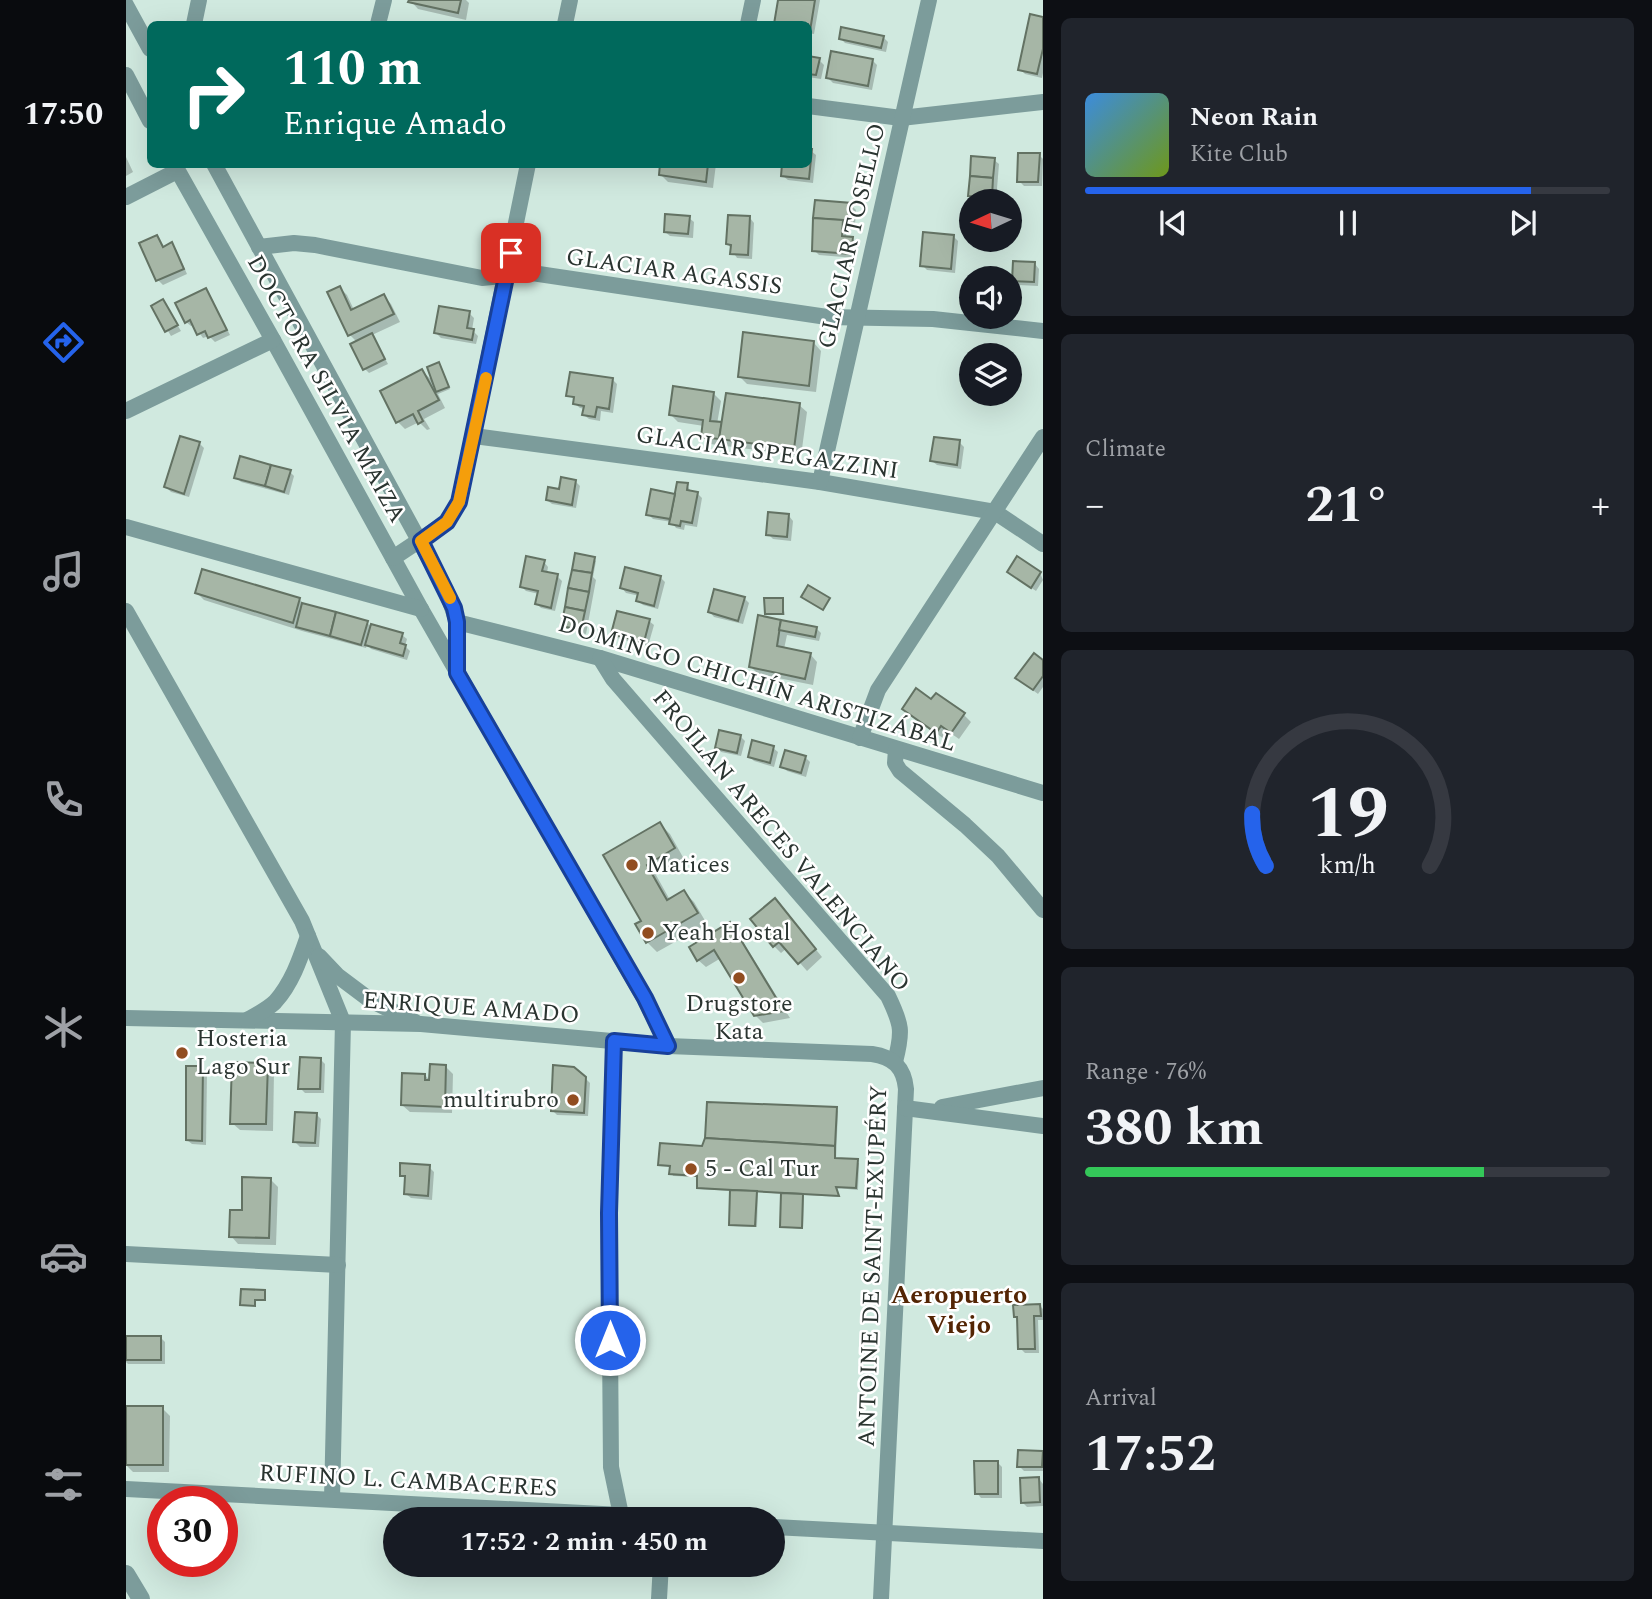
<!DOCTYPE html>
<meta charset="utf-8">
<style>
body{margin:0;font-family:Spectral,serif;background:#20242c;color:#f1f3f6;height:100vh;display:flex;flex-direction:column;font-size:26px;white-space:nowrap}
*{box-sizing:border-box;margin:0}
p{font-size:23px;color:#9ea1a6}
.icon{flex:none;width:38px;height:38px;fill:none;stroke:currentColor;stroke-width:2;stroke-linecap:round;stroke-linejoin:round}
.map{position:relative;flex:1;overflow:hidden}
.side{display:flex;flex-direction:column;gap:18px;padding:18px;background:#0d0f14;width:609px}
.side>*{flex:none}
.top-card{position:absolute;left:21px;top:21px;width:665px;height:147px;border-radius:10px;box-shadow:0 7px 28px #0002;background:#00695c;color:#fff;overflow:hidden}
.needle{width:46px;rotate:266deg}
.controls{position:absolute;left:833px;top:189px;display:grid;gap:14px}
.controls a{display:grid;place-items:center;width:63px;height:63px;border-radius:50%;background:#171b24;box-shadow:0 7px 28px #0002;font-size:35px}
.speed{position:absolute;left:21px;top:1486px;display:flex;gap:14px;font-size:35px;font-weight:700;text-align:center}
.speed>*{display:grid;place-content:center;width:91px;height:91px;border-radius:50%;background:#171b24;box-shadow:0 7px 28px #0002;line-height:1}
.speed .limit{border:10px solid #d22;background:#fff;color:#111}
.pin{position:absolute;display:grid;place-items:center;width:60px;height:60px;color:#fff;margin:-30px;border-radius:14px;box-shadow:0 4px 10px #0006}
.me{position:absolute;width:77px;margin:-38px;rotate:0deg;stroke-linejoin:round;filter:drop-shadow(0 0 5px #0008)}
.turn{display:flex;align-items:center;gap:24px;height:147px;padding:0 21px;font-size:32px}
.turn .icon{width:91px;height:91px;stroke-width:2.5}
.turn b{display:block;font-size:49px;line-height:60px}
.big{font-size:52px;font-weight:700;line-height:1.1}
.side .widget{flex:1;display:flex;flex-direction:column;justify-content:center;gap:10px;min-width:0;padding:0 24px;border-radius:10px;background:#20242c}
.side .dial{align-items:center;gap:0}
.dial svg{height:182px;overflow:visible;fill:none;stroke:#363941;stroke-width:7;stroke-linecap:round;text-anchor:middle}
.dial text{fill:#f1f3f6;stroke:none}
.song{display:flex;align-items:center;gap:21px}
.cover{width:84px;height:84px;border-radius:10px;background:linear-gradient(135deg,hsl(210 70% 55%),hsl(80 70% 35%))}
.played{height:7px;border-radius:4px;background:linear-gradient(90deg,#2563eb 85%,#363941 85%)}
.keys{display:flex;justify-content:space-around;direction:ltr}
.heat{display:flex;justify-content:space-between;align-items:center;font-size:38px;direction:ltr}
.charge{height:10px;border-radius:5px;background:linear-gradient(90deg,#34c759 76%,#363941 0)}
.trip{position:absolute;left:257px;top:1507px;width:402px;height:70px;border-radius:35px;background:#171b24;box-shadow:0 7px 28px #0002;font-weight:700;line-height:70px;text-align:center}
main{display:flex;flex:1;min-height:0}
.tab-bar{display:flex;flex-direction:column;width:126px;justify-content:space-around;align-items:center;background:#090b0e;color:#9ea1a6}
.tab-bar .icon{width:49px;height:49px}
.tab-bar .on{color:#2563eb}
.tab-bar b{font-size:32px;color:#f1f3f6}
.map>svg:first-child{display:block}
</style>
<main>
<nav class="tab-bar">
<b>17:50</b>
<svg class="icon on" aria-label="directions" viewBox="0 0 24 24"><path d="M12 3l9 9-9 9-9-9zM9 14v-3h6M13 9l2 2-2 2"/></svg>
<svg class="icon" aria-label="music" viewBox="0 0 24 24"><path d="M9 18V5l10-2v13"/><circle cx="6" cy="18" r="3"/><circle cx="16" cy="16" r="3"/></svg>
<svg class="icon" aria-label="phone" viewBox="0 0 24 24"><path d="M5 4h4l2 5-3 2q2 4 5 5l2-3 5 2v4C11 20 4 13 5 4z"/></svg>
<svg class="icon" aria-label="climate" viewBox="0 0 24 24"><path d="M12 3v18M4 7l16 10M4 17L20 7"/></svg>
<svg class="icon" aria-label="car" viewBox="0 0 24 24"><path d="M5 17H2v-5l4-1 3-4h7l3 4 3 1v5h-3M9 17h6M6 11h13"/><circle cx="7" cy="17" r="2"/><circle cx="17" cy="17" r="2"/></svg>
<svg class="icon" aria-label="filters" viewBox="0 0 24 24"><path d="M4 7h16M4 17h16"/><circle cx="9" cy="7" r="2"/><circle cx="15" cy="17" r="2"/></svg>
</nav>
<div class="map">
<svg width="917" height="1599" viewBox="0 0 917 1599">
<rect width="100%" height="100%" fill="#d0e9df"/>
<g fill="#0003">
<path d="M284,0H340L343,3L340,20L292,9Z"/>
<path d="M653,0H694L688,34L682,33V24H650Z"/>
<path d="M917,19V73L916,78L899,74L894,69Z"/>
<path d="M757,37L762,42L760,52L719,43L714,38Z"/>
<path d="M682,58L693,60L698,65L695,79L682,77Z"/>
<path d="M746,60L751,65L746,90L707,83L702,78Z"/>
<path d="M685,151L690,155L687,183L662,180L657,176L682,164Z"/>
<path d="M913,155L917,159L916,186H898L893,181Z"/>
<path d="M0,157L7,172L0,176Z"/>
<path d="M868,160L873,164L870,201L849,200L844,195Z"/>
<path d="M536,164H590L587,188L542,182L535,175Z"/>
<path d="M725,205L730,210L729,225L721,224L720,238L726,239L731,243L729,258L693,255L688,250Z"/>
<path d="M563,218L568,222L567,238L544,236L539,232Z"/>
<path d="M624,218L628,223L626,259L611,258L602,244Z"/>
<path d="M827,236L832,241L829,273L801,270L796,265Z"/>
<path d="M31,237L38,248L46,244L50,249L61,274L37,285L32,280L16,244Z"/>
<path d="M909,264L913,269L912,286L893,285L888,280Z"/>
<path d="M214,288L221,295L228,310L258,296L265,304L274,322L246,335L262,364L243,373L239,369L231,342L224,335Z"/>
<path d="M79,290L84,295L104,335L89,342L83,336L77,338L68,325L65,326L60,322Z"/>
<path d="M37,301L55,331L45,336L27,306Z"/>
<path d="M343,313L348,318L346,330L352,336L350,344L315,338L310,333Z"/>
<path d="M688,343L695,351L690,392L621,384L613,376Z"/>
<path d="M315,366L324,389L312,394L319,408L298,419L304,429L301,430L293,422L279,429L272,422L296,371L309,383Z"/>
<path d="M486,379L491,384L487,413L475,411L474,421L463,419L458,415L459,409L454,408L449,404L450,400L442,395Z"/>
<path d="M587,393L595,401L591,424L673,405L681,412L675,456L584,444L576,436L578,426L552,422L545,415Z"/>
<path d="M833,442L838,447L835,469L811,465L806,461Z"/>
<path d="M73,443L78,448L63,497L45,492L40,487Z"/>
<path d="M164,472L168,476L163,495L115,482L110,477Z"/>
<path d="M449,481L454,486L450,508L426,504L421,500Z"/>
<path d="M561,485L565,492L571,493L576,498L571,527L559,525L558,530L550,528L546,522L527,519L522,514Z"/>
<path d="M663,516L667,521L665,541L647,539L642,534Z"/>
<path d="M468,559L470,561L467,577L470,580L460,634L442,630L437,625Z"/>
<path d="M418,562L422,567L421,573L431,576L436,581L429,611L415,608L411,604L413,594L400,591L395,586Z"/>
<path d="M77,571L174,600L180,606L241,623L246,627L276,635L281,639L279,646L284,651L281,660L245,649L241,644L240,648L176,631L78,600L71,593Z"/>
<path d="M914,573L917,580L910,591L888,576Z"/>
<path d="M534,577L539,582L532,609L517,605L512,601L514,596L500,593L496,588Z"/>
<path d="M618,598L623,603L617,624L588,617L584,612Z"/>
<path d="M656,600L659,615L640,614Z"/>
<path d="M633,617L690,628L695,633L693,641L661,635L658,649L684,654L691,662L687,685L632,674L625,667Z"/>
<path d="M523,621L528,625L522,646L491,638L487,634Z"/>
<path d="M917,662V687L912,694L896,682Z"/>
<path d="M778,709L838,715L845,722L833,739L823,732L818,739Z"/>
<path d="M614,736L619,741L615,756L595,752L591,747Z"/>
<path d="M647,748L652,752L648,767L628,761L624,757Z"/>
<path d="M679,757L684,762L680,777L661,771L656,766Z"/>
<path d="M534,824L544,834L558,859L530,875L544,900L558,892L568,902L581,924L531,952L521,942L518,921L480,856Z"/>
<path d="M656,908L696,957L681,971L661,948L655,953L648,946Z"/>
<path d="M604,924L611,932L664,1018L637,1023L629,1015L595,958L580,967L572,960Z"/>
<path d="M195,1060L199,1064L198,1093H179L174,1088Z"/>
<path d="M141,1065L148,1072L147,1131L114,1130L106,1123Z"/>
<path d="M320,1067L327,1074L326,1113L284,1112L276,1105L299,1075L305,1082Z"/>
<path d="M76,1068L81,1073L80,1145L66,1144L61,1140Z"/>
<path d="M459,1078L464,1083L462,1116L431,1115L426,1110Z"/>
<path d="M710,1109L712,1111L710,1160L733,1163L732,1190L711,1188L714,1197L678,1195L677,1229L656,1227L657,1194L632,1192L631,1227L607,1226L605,1224L606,1191L574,1189L573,1177L547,1176L545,1167L534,1164L577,1148Z"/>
<path d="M190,1114L195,1119L193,1147H174L169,1142Z"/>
<path d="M303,1167L308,1172L306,1200L285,1198L280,1194L281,1180L276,1175Z"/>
<path d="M144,1179L152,1187L150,1245L112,1244L105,1236L117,1212Z"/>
<path d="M914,1306L917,1309V1320H912L913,1353H899L894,1348L893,1320L889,1316Z"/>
<path d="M0,1337H34L39,1342V1364H2L0,1362Z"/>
<path d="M0,1408H36L44,1416L43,1472H7L0,1465Z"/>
<path d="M916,1453L917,1471H898L893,1466Z"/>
<path d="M871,1462L876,1467V1498H855L851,1493Z"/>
<path d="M913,1479L917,1484V1506L901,1507L896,1502Z"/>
</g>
<g fill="#a6b6a6" stroke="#637263" stroke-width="2">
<path d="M283,0H335L332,13L282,2Z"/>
<path d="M652,0H689L684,31L682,24H648Z"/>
<path d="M904,14L917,17V49L911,74L892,70Z"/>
<path d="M715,27L758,36L755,48L713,39Z"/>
<path d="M705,51L747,59L742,86L700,78Z"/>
<path d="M682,56L694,58L690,75L682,74Z"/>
<path d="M682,149H686L683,179L655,176L656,164H682Z"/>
<path d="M892,153H914L912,182H891Z"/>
<path d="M845,156L869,158L867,178L844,176Z"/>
<path d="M534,164H582L580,182L533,175Z"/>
<path d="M844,176L867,178L866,197L842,196Z"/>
<path d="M689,200L726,203L725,221L687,218Z"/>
<path d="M539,214L564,216L562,234L538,232Z"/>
<path d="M602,215L624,216L622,255L604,254L605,245L600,244Z"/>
<path d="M687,218L717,220L716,236L727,237L725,254L686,251Z"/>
<path d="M797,232L828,235L825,269L794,266Z"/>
<path d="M31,235L37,247L46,242L58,269L30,281L13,243Z"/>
<path d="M887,261L909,262L908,282L886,281Z"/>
<path d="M214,286L225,310L258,294L268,314L222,336L201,292Z"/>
<path d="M80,288L101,330L82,338L79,331L71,335L64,320L59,323L49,303Z"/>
<path d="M37,299L52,325L39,332L25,306Z"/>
<path d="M313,306L344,311L341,328L348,329L346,340L308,333Z"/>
<path d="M617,332L688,341L683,386L612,377Z"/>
<path d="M246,333L259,359L237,370L224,344Z"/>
<path d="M313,362L323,387L310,392L301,367Z"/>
<path d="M296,369L313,400L292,411L297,421L292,424L287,414L270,423L254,391Z"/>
<path d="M444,372L487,378L483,409L471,407L469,417L456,415L458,406L447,404L448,397L440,396Z"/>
<path d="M547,386L588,392L584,421L596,422L593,439L575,437L577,420L543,415Z"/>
<path d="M600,393L674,403L668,449L593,439Z"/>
<path d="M54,436L74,442L58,494L38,487Z"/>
<path d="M808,437L834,440L831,465L804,461Z"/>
<path d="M114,456L145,465L139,486L108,478Z"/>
<path d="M145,465L165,470L158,492L139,486Z"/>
<path d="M435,477L450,480L446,505L420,500L422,487L433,489Z"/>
<path d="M551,482L562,483L561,490L572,492L566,523L555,521L554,526L543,524Z"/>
<path d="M525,489L549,494L544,519L520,515Z"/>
<path d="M642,512L663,514L661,537L640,535Z"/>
<path d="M449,553L469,557L466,573L446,570Z"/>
<path d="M400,556L419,560L416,571L432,574L425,608L409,604L412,591L394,587Z"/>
<path d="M891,556L915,572L905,588L881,572Z"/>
<path d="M499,567L535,576L528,606L510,601L512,593L494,588Z"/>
<path d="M76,569L174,598L167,623L69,593Z"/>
<path d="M446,570L466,573L463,592L442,588Z"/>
<path d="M682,585L704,598L697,610L675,597Z"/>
<path d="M442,588L463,592L459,611L439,607Z"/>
<path d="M588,589L619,597L612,621L582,612Z"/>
<path d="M638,598H657V614H639Z"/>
<path d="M176,603L210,612L204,636L170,627Z"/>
<path d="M439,607L459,611L455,630L435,626Z"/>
<path d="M491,611L524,619L518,642L485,634Z"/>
<path d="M210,612L242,621L235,645L204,636Z"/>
<path d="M632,615L655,620L651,646L685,653L679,679L623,667Z"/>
<path d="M655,620L691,627L689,637L653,630Z"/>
<path d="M245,624L277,633L274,643L280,645L277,656L239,645Z"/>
<path d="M908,653L917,660V676L907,690L889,678Z"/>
<path d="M790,688L805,699L810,693L839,713L825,733L815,726L810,733L776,709Z"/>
<path d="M593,730L615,735L611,753L589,748Z"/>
<path d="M626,740L648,746L644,763L622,757Z"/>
<path d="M659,750L680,756L675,773L654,767Z"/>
<path d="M534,822L549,848L521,865L541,900L558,890L572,913L520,943L509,924L515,921L477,855Z"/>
<path d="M649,898L690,949L672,964L653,942L647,947L624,919Z"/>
<path d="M604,922L658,1011L628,1016L588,950L571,961L563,947Z"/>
<path d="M174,1057L195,1058L194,1089H172Z"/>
<path d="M106,1062L142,1063L140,1124H104Z"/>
<path d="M304,1064L320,1065L319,1107L275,1105L276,1073L299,1074V1080H303Z"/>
<path d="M427,1065L448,1067L460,1077L458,1113L425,1111Z"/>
<path d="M60,1066H77L76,1141L60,1140Z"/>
<path d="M581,1102L711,1107L709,1146L579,1138Z"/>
<path d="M169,1112L191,1113L189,1143L167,1142Z"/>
<path d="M579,1138L709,1146V1158L732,1159L730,1188L710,1187L713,1196L571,1188V1176L543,1174L544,1166L532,1165L534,1143L576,1146Z"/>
<path d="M274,1163L304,1165L302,1196L278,1194L279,1176H274Z"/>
<path d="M116,1177L145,1178L143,1238L103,1237L104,1210H116Z"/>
<path d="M604,1190L631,1191L629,1226L603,1225Z"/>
<path d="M655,1193L677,1194L676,1228L654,1227Z"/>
<path d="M115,1289L139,1290V1300H129V1306L114,1305Z"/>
<path d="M914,1304L915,1316H908L909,1349H892L891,1317H888L887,1305Z"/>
<rect x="0" y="1336" width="35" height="24"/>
<rect x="0" y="1406" width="37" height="59"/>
<path d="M892,1450L917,1451L916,1467H891Z"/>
<path d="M848,1461H872V1494H849Z"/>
<path d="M913,1477L914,1502L895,1503L894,1478Z"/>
</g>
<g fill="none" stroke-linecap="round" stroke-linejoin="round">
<g stroke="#7c9c9b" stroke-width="16">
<path d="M0,5L24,49"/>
<path d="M68,24L73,0"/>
<path d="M252,24L258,0"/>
<path d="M439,24L444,0"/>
<path d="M622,24L627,0"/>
<path d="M0,75L24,121"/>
<path d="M682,106L775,118L917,102"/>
<path d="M48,164L147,340L295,609L518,998L542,1046"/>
<path d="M88,164L320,590L331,622V671"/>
<path d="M0,197L51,171"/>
<path d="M133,247L168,243L189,245L356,278L406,273L701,317L807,319L917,331"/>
<path d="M0,411L147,340"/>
<path d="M348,436L694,482L869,512L917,544"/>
<path d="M694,482L803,0"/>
<path d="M0,527L295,609"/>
<path d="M267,558L321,522L333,502L402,164"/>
<path d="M0,611L176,921L217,1022L206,1499"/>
<path d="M331,622L474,658L917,793"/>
<path d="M474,658L487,679L762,996C776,1025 777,1031 769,1062"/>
<path d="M734,738L752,690L917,437"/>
<path d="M770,749L769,763L774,771L839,825L872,856L917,910"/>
<path d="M193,956L212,976L244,1000L289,1022"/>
<path d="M0,1018L295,1024L542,1046L746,1054C767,1057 778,1067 780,1089L755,1599"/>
<path d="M121,1020C130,1015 142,1009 149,1002C166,983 174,959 182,936"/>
<path d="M488,1041L483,1213L485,1467L495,1515"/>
<path d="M816,1107L917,1088"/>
<path d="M779,1108L917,1126"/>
<path d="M0,1254L212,1265"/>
<path d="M0,1489L495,1515L520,1519"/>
<path d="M648,1527L917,1541"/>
<path d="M533,1599L535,1564"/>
</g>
<path stroke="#7c9c9b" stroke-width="18" d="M0,1574L15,1599"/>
</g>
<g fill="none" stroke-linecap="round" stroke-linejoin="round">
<g stroke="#184099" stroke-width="18">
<path id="route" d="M385,253L333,502L321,522L295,541L328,608L331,622V673L519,998L542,1046L488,1041L483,1213L484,1340"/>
</g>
<use href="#route" stroke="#2563eb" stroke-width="12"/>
<path stroke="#f59e0b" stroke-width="12" d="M324,598L295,541L321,522L333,502L360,378"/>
</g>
<g fill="#914d20" stroke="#fff" stroke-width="2.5">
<circle cx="506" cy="865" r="7"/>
<circle cx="522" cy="933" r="7"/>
<circle cx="613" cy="978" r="7"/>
<circle cx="56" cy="1053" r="7"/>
<circle cx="447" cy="1100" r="7"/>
<circle cx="565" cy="1169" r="7"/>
</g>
<g text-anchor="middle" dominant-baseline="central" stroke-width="5" stroke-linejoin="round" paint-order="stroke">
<g font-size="24" fill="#2a3430" stroke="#fff">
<text transform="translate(726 236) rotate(-77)">GLACIAR TOSELLO</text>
<text transform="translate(548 272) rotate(8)">GLACIAR AGASSIS</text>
<text transform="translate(200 389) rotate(61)">DOCTORA SILVIA MAIZA</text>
<text transform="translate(641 453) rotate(8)">GLACIAR SPEGAZZINI</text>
<text transform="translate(631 684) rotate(17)">DOMINGO CHICHÍN ARISTIZÁBAL</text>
<text transform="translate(655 841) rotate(50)">FROILAN ARECES VALENCIANO</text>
<text transform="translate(345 1008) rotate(4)">ENRIQUE AMADO</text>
<text transform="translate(747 1266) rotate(-88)">ANTOINE DE SAINT-EXUPÉRY</text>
<text transform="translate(282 1481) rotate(3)">RUFINO L. CAMBACERES</text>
</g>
<g font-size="24" fill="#2a3430" stroke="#fff" text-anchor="start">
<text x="520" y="865">Matices</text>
<text x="536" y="933">Yeah Hostal</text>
<text x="613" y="1004" text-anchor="middle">Drugstore<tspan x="613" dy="28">Kata</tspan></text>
<text x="70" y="1039">Hosteria<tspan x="70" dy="28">Lago Sur</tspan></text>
<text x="433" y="1100" text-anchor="end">multirubro</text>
<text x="579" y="1169">5 - Cal Tur</text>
</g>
<g font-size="26" font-weight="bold" fill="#532504" stroke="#fff">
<text x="833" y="1295">Aeropuerto<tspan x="833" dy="30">Viejo</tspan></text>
</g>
</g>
</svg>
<div class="controls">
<a><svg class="needle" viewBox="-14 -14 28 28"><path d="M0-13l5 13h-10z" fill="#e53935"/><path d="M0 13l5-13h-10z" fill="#9ea1a6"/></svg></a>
<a><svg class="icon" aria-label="sound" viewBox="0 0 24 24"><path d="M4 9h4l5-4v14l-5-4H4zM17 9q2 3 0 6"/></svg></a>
<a><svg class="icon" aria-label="layers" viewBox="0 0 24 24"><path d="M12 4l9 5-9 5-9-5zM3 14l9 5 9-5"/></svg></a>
</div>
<div class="speed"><div class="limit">30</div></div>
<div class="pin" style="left:385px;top:253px;background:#d93025"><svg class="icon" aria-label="arrive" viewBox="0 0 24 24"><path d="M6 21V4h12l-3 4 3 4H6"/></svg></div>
<svg class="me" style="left:484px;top:1340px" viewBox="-20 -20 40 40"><circle r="17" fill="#2563eb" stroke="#fff" stroke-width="3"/><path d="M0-11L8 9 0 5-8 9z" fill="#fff"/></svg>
<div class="trip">17:52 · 2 min · 450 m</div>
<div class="top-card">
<div class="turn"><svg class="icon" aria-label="right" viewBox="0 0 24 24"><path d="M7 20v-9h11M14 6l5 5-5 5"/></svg><div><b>110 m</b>Enrique Amado</div></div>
</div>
</div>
<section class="side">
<div class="widget">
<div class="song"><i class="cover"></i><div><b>Neon Rain</b><p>Kite Club</p></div></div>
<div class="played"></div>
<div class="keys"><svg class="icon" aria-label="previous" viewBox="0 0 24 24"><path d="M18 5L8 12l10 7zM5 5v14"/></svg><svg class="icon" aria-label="pause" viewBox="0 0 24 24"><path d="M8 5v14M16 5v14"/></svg><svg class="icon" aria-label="next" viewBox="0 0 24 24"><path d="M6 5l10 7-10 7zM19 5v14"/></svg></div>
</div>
<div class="widget"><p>Climate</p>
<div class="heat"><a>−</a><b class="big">21°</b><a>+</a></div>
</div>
<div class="widget dial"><svg viewBox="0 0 100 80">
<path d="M14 69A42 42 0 1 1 86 69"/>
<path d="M14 69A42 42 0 0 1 8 46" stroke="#2563eb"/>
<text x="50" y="56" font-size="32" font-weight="700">19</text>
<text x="50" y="72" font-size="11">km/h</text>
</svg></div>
<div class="widget"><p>Range · 76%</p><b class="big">380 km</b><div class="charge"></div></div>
<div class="widget"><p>Arrival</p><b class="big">17:52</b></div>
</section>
</main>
